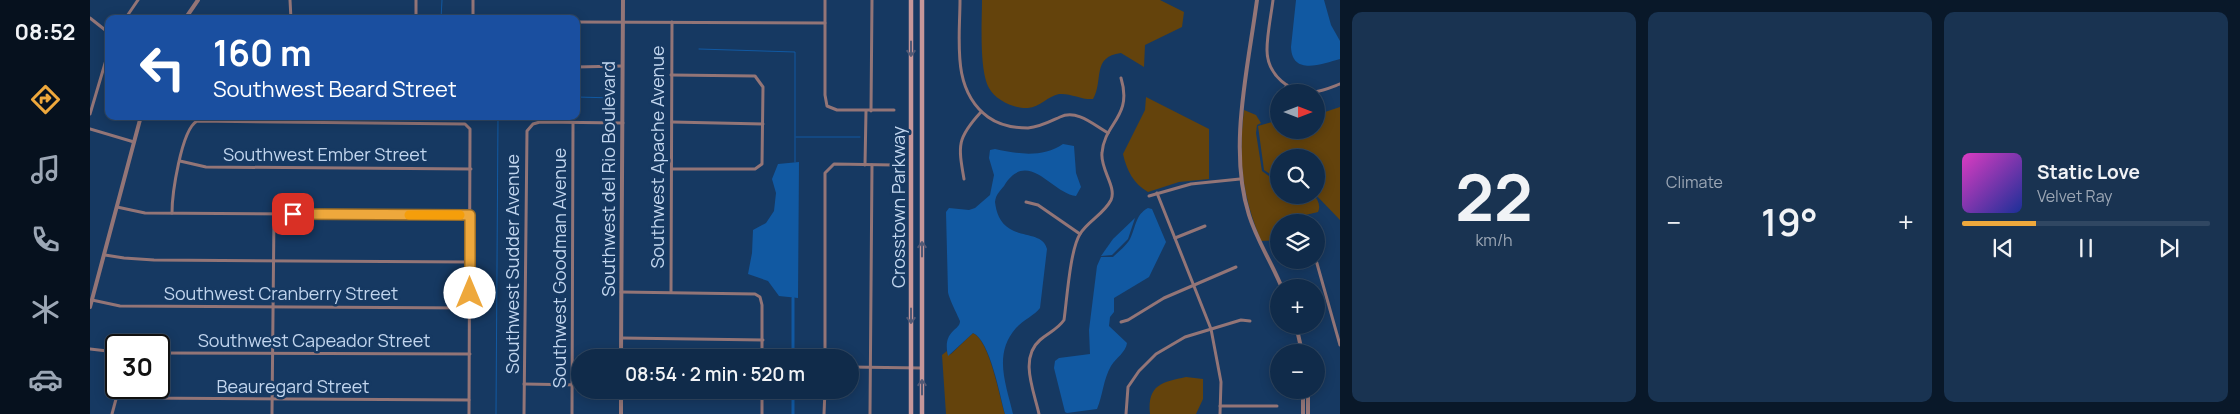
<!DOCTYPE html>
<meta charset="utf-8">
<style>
body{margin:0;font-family:Manrope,sans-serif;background:#193351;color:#f1f3f6;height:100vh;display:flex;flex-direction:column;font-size:19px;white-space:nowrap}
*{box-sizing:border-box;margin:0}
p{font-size:16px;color:#9ca7b5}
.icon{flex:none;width:28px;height:28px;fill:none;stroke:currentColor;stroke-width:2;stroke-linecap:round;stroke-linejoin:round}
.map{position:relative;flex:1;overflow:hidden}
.drawer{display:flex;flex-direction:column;gap:12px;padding:12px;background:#091829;width:900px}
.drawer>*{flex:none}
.hud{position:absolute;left:15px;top:15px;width:475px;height:105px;border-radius:10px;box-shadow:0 2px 12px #0003,0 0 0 1px #304762;background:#1a4fa0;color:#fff;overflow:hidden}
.needle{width:32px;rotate:90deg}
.tools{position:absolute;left:1180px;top:84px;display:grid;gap:10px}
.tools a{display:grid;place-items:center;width:55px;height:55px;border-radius:50%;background:#102b4a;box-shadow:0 2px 12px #0003,0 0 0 1px #304762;font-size:25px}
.speed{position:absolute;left:15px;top:334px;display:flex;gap:10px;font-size:25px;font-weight:700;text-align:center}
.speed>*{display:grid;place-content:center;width:65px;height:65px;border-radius:50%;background:#102b4a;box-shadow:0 2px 12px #0003,0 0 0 1px #304762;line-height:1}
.speed .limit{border:2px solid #111;border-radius:8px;background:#fff;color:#111}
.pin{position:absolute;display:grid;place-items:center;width:42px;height:42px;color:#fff;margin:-21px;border-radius:10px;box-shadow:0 2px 8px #0006}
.me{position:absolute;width:55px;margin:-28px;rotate:0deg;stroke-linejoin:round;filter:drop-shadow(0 0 4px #0008)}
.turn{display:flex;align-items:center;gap:18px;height:105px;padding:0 25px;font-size:22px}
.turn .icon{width:65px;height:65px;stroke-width:2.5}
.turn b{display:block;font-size:35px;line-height:42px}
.big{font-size:38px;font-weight:600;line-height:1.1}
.drawer .card{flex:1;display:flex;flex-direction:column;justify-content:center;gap:8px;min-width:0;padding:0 18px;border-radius:10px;background:#193351}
.drawer .dial{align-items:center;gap:0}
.dial b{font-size:65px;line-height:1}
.song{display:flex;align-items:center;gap:15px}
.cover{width:60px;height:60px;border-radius:8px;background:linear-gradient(135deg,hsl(310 70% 55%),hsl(230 70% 35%))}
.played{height:5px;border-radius:2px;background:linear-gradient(90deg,#eea83c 30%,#304762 30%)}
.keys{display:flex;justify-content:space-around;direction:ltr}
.heat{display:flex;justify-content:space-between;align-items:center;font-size:28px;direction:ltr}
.drawer .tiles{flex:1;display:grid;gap:12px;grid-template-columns:repeat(3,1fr)}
.trip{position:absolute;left:481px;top:349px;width:288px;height:50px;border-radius:25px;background:#102b4a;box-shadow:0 2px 12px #0003,0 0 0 1px #304762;font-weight:600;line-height:50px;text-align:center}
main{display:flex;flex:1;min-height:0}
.tab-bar{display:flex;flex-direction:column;width:90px;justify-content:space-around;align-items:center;background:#06111e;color:#9ca7b5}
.tab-bar .icon{width:35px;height:35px}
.tab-bar .active{color:#eea83c}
.tab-bar b{font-size:22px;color:#f1f3f6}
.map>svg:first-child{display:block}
</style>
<main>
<nav class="tab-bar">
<b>08:52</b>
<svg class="icon active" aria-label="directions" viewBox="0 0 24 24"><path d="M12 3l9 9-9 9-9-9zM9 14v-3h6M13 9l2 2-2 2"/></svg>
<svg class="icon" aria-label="music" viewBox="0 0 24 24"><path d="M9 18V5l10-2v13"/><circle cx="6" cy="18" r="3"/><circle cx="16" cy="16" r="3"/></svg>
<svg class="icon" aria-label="phone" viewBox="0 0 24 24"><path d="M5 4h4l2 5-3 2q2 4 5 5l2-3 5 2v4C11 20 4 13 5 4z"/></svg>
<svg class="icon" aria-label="climate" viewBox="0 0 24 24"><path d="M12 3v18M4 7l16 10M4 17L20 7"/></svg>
<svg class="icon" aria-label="car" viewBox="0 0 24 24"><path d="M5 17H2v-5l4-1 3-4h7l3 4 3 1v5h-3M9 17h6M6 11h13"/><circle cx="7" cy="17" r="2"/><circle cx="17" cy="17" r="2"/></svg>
</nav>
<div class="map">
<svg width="1250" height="414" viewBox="0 0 1250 414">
<rect width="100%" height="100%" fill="#163962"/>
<g fill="#64430c">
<path d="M892,0H1070L1094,12L1092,27L1055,45L1054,67L1031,53C1001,57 1014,80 1003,99C992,100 981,93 969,94C958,96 950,107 938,108C925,109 905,100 899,88C889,70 892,22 892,0Z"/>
<path d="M1056,97L1119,129V179L1089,182L1058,192C1043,183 1037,171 1033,154L1055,110Z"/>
<path d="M1250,107V220L1226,195V158H1189V175L1183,176L1174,170L1168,126L1189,120V130H1226V115Z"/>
<path d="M1154,110L1166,115L1171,123L1167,125L1166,133L1172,171L1183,179L1189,178V195H1224C1228,200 1231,206 1228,212L1203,218L1200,222H1189V240L1171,241C1152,194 1148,161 1154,110Z"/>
<path d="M883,333C900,341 909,396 915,414H856L852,355L857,351L858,355L861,354Z"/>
<path d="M1096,377L1113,379V399L1106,414H1060C1057,384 1073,382 1096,377Z"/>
</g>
<g fill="#1159a2">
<path d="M1206,0H1234L1241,25L1250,41V59C1232,64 1202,76 1201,47Z"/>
<path d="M973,144L984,146L986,173L991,187L986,196C962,194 938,147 914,186C910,191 906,194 905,202C910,246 952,226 957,249L950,308C945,315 933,320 926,328C903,354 916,384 923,414H915C910,396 900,340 883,333L858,356C852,330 870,331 870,321C869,318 859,299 858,292L856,212L859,208L879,210L885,208L900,195L904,175L899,158L900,150L905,149C927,154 953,158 973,144Z"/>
<path d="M709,162L708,298L689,296L678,281L658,274L662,253L663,230L676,223L684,211L686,193L682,179L688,164Z"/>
<path d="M1058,208L1062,209L1076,242L1059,277L1024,298V312L1020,317L1019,326L1037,343C1036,352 1026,358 1021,366C1013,380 1013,395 1007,409L977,413L975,412L964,368L965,361L969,358L1000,354L999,330L1007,266L1011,257H1023C1028,252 1036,246 1040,239C1046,227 1045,215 1058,208Z"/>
<path d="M1045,218L1038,239L1022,255L1011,256L1023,239Z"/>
</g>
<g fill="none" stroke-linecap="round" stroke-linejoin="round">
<g stroke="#1159a2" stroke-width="1">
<path d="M351,19L352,0"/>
<path d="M609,49L705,52V162"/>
<path d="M486,97L525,98"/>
<path d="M706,137H770"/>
<path d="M406,414L408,116"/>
</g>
<g stroke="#1159a2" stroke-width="3">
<path d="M703,358V298"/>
<path d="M703,414V390"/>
</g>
<g stroke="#937577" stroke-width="3">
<path d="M200,0L201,19"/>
<path d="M735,0V95L737,106L747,110H804"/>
<path d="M870,0C870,40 861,90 898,117C909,125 924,128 938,128C950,127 959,122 970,117C987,109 1004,125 1018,133"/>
<path d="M1183,0C1181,16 1177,34 1177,50C1177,74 1200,95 1224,92C1233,91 1242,87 1250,84"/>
<path d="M0,18L19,33"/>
<path d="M35,19L48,0"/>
<path d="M326,19V0"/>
<path d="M383,19V0"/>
<path d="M486,22L735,23"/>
<path d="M486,67L532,66"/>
<path d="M581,75L665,76L673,87L672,164L665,169H582"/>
<path d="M1192,92L1197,85"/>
<path d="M781,111L782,0"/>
<path d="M0,114L19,50"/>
<path d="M582,122L673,124"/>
<path d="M0,129L44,142"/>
<path d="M90,161L116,167L381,169"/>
<path d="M775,165L776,111"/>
<path d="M874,179C868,145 867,138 891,112"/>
<path d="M1067,193L1121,329L1131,382L1130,414"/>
<path d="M1059,196L1101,184L1150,179"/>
<path d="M936,202L948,205L990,234"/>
<path d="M27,207L55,213L380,215"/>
<path d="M82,213C82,195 91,130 107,121L375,124L380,129L379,414"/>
<path d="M1085,238L1115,226"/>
<path d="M15,255L34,258L64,260L380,262"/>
<path d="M1226,260L1250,345"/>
<path d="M531,292L665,294L670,297L672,305V358"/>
<path d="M581,292L582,22"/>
<path d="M2,300L30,306L380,308"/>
<path d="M1031,322L1038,320L1074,298L1146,267"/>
<path d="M532,338L673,340"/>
<path d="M0,349L26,352"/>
<path d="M69,353L380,354"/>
<path d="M735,358V173L744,164L804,165"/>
<path d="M760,367L832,368"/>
<path d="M434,384L490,385"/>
<path d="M672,390V414"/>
<path d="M28,392L47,398L379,400"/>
<path d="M1130,406H1187"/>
<path d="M22,414L29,388"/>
<path d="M182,414L184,214"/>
<path d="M434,414L437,131L443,124L450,122L533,123"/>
<path d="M482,414L483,123"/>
<path d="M734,414L735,390"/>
<path d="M780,414L782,165"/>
<path d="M949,414C944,391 929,358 950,340C959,332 967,330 974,320C977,299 980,250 990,234C998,221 1014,214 1021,200C1027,187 1010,169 1012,153C1014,123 1043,117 1031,78"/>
<path d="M1036,414L1038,387L1049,371L1066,354L1095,337L1151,320L1160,321"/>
</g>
<g stroke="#937577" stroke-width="4">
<path d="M1167,0C1158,68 1138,149 1159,215C1167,241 1182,263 1192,288"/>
<path d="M95,19L108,0"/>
<path d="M0,307L51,116"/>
<path d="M1206,325L1212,352"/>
<path d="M531,358L533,0"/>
<path d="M531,390V414"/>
<path d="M1213,414V390"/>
<path d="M1218,414V390"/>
</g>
<g stroke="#c5979a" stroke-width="4.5">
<path d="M821,0V414"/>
<path d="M832,0V414"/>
</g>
</g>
<defs><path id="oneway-shaft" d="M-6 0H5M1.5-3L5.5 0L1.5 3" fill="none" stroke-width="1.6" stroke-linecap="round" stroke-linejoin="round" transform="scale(1.25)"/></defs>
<g stroke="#535a76">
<use href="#oneway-shaft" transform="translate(821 49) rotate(90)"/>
<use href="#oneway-shaft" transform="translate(832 249) rotate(-90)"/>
<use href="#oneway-shaft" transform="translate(821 316) rotate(90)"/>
<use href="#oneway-shaft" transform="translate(832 387) rotate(-90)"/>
</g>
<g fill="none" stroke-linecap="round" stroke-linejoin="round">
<g stroke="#9b6d27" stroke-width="12">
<path id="route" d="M203,214L380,215V293"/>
</g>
<use href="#route" stroke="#eea83c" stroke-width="9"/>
<path stroke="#f59e0b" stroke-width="9" d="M319,215H370"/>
</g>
<g text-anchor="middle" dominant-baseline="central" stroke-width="5" stroke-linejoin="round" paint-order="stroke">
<g font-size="18" fill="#c1d5ee" stroke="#163962">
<text x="235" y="154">Southwest Ember Street</text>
<text transform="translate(567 157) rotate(-90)">Southwest Apache Avenue</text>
<text transform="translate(518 179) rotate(-90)">Southwest del Rio Boulevard</text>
<text transform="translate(808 207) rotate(-90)">Crosstown Parkway</text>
<text transform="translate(422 264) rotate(-90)">Southwest Sudder Avenue</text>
<text transform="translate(469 268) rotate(-90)">Southwest Goodman Avenue</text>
<text x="191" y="293">Southwest Cranberry Street</text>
<text x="224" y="340">Southwest Capeador Street</text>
<text x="203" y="386">Beauregard Street</text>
</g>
</g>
</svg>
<div class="tools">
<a><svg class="needle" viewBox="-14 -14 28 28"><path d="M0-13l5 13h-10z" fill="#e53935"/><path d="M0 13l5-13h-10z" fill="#9ca7b5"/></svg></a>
<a><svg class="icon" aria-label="search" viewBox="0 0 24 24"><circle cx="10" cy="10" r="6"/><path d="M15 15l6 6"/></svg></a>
<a><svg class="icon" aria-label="layers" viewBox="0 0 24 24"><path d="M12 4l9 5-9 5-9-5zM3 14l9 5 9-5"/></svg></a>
<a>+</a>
<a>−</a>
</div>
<div class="speed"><div class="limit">30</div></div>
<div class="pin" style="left:203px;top:214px;background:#d93025"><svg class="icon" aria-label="arrive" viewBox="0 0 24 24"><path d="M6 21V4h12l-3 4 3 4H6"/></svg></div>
<svg class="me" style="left:380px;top:293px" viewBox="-20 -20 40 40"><circle r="19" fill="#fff"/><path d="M0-13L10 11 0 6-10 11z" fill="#eea83c"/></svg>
<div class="trip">08:54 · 2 min · 520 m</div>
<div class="hud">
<div class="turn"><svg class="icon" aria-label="left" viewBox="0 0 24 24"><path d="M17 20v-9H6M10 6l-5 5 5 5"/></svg><div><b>160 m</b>Southwest Beard Street</div></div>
</div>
</div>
<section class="drawer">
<div class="tiles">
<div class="card dial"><b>22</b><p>km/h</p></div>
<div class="card"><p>Climate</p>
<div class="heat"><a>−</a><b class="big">19°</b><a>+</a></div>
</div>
<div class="card">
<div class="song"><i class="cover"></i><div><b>Static Love</b><p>Velvet Ray</p></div></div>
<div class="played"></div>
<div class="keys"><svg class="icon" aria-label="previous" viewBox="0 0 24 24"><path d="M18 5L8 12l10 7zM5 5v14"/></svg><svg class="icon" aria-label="pause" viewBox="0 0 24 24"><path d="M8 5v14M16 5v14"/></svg><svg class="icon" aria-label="next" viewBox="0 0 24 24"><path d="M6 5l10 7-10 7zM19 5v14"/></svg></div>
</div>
</div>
</section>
</main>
